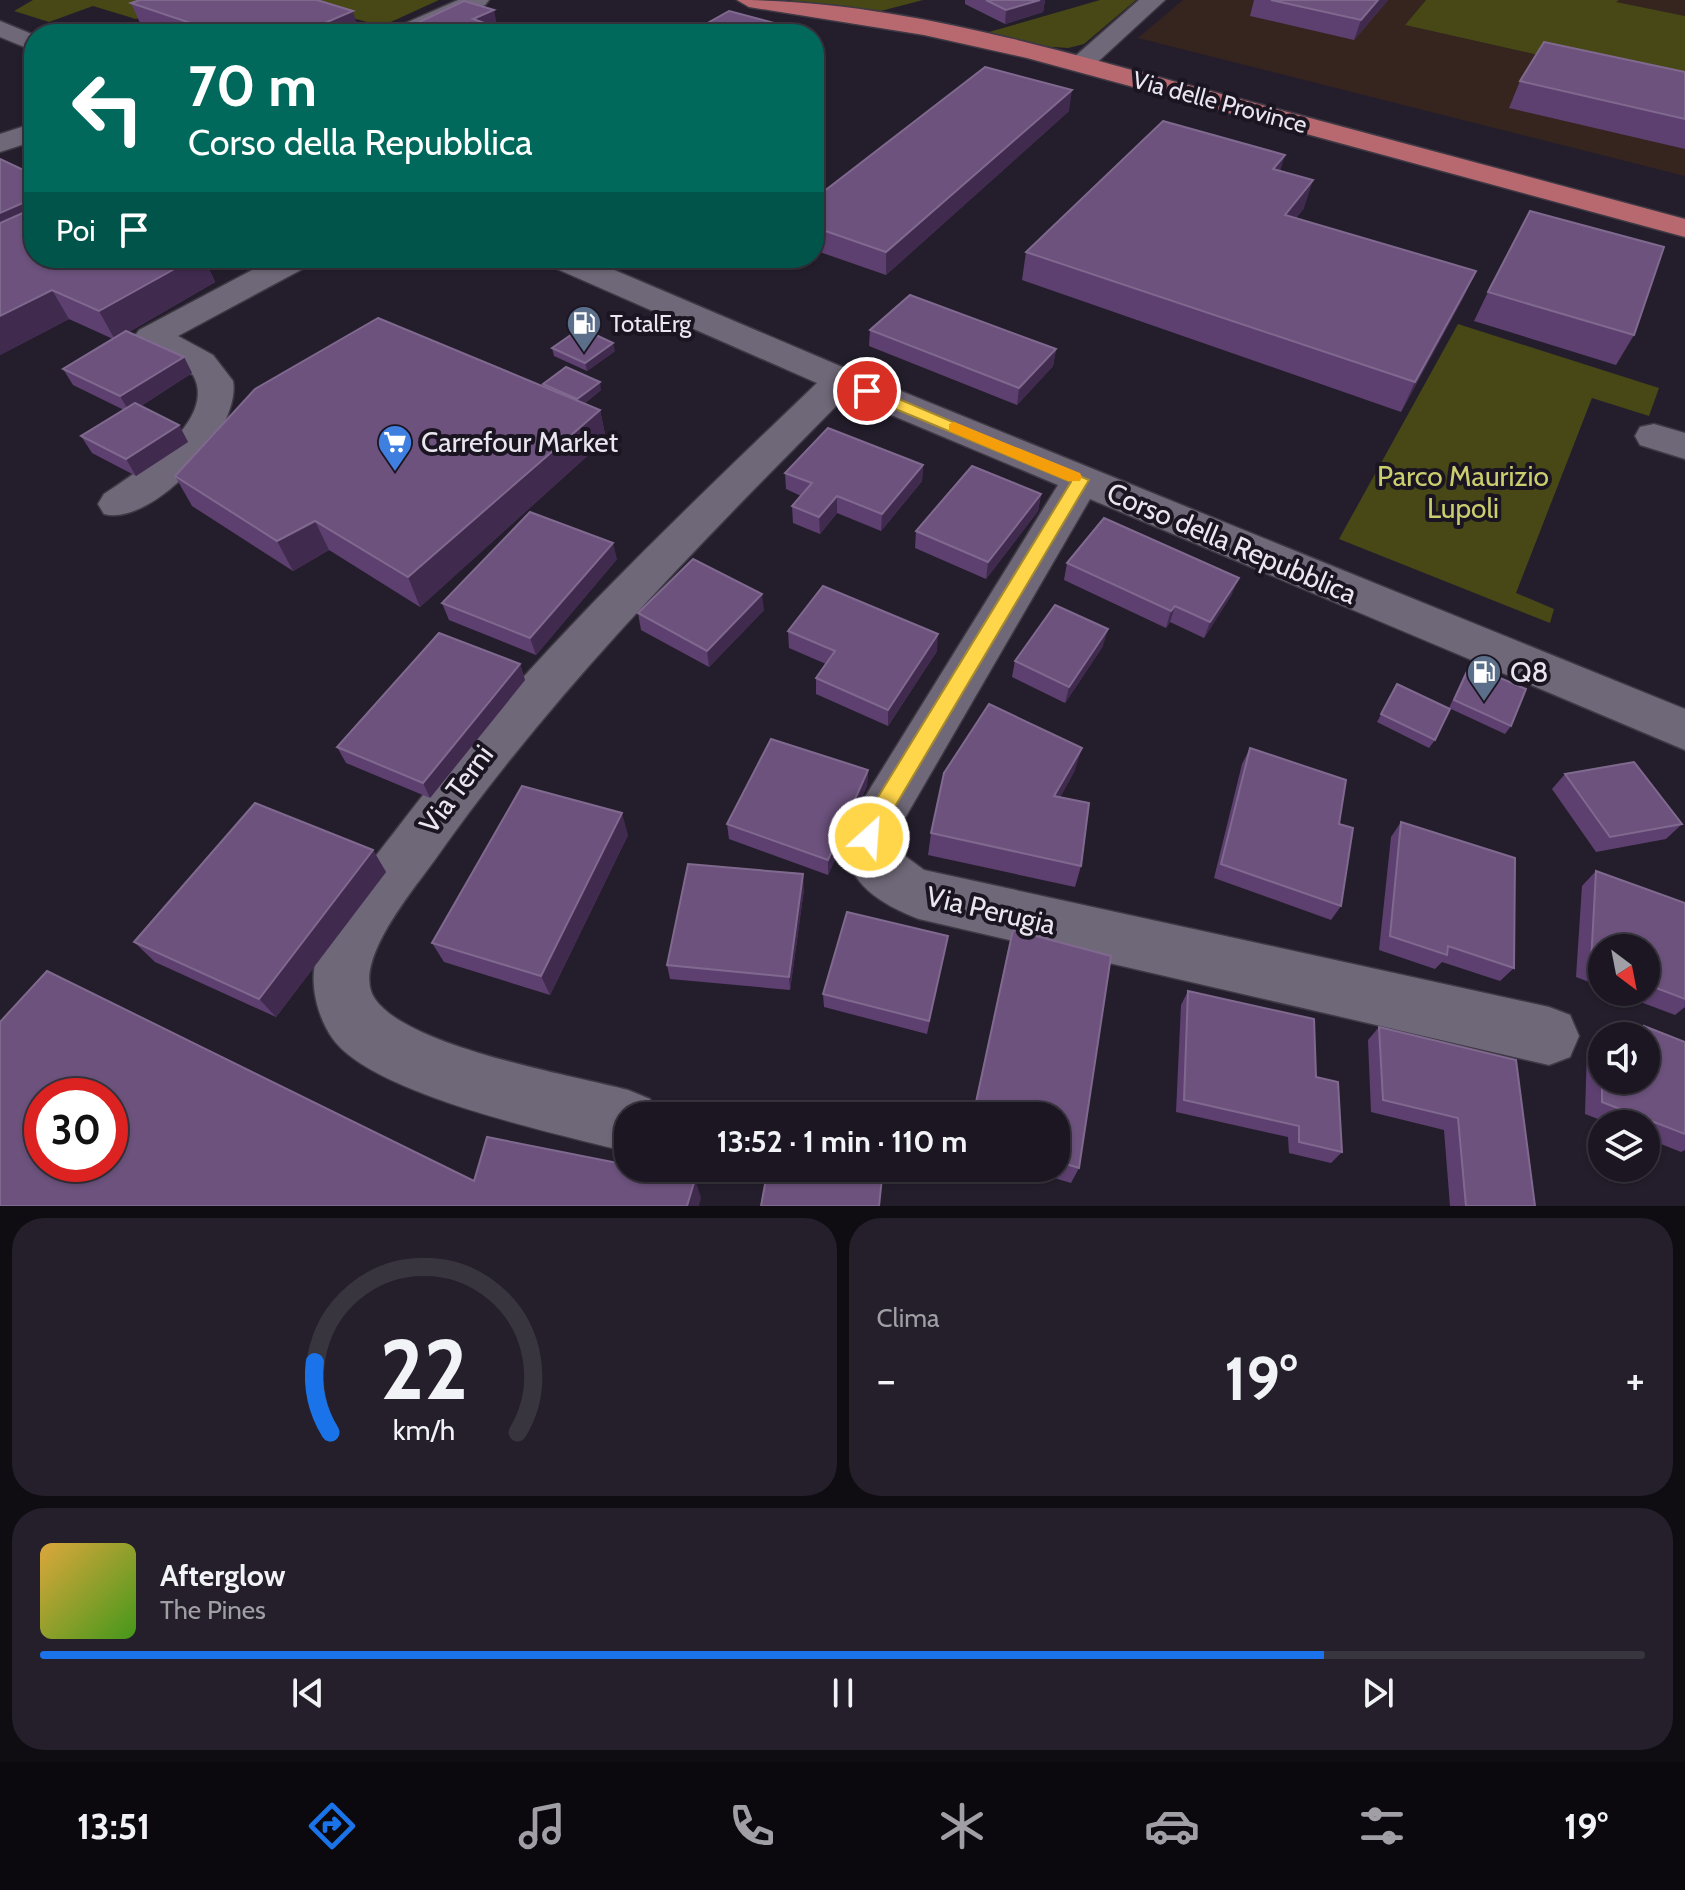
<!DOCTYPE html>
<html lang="it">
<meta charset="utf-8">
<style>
body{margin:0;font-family:Cabin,sans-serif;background:#241f2a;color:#f1f3f6;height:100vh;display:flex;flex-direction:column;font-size:30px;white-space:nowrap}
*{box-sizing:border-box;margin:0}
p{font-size:26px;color:#a09fa5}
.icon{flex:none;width:44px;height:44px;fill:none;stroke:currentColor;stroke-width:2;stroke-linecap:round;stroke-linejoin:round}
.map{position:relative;height:1206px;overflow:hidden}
.drawer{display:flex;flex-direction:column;gap:12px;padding:12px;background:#0f0c12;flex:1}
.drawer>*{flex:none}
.banner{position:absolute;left:24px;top:24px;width:800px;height:244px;border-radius:32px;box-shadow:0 2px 6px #0004,0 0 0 2px #39353f;background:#00695c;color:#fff;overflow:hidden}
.needle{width:52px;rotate:148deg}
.fabs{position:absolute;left:1588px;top:934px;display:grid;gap:16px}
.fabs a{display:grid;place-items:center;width:72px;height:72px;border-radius:50%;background:#1b1621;box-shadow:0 2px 6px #0004,0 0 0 2px #39353f;font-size:40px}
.speed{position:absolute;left:24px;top:1078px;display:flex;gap:16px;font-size:40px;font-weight:700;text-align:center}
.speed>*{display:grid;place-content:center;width:104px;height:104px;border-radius:50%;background:#1b1621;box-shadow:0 2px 6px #0004,0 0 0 2px #39353f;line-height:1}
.speed .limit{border:12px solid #d22;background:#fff;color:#111}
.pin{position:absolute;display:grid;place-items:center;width:68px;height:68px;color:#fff;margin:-34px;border:4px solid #fff;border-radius:50%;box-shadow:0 2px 8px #0007}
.me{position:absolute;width:88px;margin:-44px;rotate:26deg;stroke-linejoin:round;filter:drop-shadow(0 0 6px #0008)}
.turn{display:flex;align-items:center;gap:28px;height:168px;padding:0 32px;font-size:36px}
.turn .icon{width:104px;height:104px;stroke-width:2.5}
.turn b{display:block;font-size:56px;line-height:68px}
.then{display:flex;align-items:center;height:76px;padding:0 32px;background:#0003;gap:16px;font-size:30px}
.big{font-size:60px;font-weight:700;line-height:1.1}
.drawer .card{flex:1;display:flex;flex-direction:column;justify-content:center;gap:12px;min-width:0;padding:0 28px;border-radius:32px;background:#241f2a}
.drawer .dial{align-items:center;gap:0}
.dial svg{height:208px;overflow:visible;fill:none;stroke:#39353f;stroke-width:7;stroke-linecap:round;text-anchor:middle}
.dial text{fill:#f1f3f6;stroke:none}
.song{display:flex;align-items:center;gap:24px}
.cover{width:96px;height:96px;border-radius:12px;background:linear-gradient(135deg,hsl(40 70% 55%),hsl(100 70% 35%))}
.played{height:8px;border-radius:4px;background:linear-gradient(90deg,#1a73e8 80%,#39353f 80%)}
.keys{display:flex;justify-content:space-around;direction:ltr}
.heat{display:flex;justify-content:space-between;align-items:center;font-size:44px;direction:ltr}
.drawer .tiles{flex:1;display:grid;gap:12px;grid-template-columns:1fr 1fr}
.card:last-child{grid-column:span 2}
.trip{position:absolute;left:614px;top:1102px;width:456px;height:80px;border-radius:32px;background:#1b1621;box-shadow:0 2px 6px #0004,0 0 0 2px #39353f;font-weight:700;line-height:80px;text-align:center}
.dock{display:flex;height:128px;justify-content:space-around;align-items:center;background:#0b090d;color:#a09fa5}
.dock .icon{width:56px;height:56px}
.dock .current{color:#1a73e8}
.dock b{font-size:36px;color:#f1f3f6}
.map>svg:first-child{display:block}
</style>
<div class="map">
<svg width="1685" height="1206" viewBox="0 0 1685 1206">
<rect width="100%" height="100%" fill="#241e2c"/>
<g fill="#36241e">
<path d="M1183,0H1426L1405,25L1685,88V176L1138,38Z"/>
<path d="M1619,0H1685V16L1614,2Z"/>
</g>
<g fill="#474816">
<path d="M33,0H227L184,3L136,19L93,6L49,22L14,11Z"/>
<path d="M286,0H439L382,26Z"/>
<path d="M788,0H923L873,13Z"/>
<path d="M1100,0H1136L1084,44L1068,48L1039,46L982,34Z"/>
<path d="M1426,0H1619L1616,2L1685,16V88L1405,25Z"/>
<path d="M1458,324L1659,388L1649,416L1592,398L1516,593L1554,609L1550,623L1339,539Z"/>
</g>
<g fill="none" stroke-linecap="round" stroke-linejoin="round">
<g stroke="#3e3944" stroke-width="3">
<g id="minor">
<path d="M458,0H489L485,5L421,34H389L392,29Z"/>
<path d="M1139,0H1165L1090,69H1072L1068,64L1072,59Z"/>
<path d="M0,21L34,35V51L0,37Z"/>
<path d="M34,123V141L0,152V134Z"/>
<path d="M275,258H315L310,265L178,336L213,355L233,381C242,430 152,527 104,514L98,504L104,494C134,474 219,421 193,375L139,344L134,337L139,330Z"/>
<path d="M543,258H586L854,372L1685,709V750L1090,499L898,830L897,850L924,870L1549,1007L1570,1015L1579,1036L1570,1057L1549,1065L919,919C877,903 837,878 847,826L1058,485L846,396C700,544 554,690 434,861C414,889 350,964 375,999C408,1047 570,1075 628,1090L650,1099L657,1116H628V1152C559,1134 373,1095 333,1039C319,1020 310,988 315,964C327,912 367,868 399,826C523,663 670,524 817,383L548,265Z"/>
<path d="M1654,424L1685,433V459L1640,445L1635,436L1640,427Z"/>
</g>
</g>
<g stroke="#3e3944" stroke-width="3">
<path id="major" d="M737,0C890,0 1042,46 1188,85C1354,130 1519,174 1685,219V237L1027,58L924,35L749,7Z"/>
</g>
<use href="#minor" fill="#6f6878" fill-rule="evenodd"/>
<use href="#major" fill="#b86970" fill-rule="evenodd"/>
</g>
<g fill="#5d4070">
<path d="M965,0H1045L1043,12L1005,24L965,4Z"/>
<path d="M1254,0H1388L1354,40L1250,16Z"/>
<path d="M131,3L359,31L352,34H172L140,23Z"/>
<path d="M1685,72V149L1509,108L1520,81Z"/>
<path d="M1069,111L886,275L814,250V199Z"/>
<path d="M1281,171L1304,208L1296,218L1476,271L1462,300L1401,412L1022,280L1026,252Z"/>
<path d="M34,258H204L215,282L129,332L184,357L192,373L141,406L179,425L188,442L136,476L92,453L81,436L124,410L73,385L63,369L113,339L69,319L0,355Z"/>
<path d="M1488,292L1634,335L1616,365L1474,321Z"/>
<path d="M870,330L1056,349L1053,366L1017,405L869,346Z"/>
<path d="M552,348L615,351L587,371L554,356Z"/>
<path d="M543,384L601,390L585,403L600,410L606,439L420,607L329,550L293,571L192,506L175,476L543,386Z"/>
<path d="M923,465L922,481L881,531L837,513L820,534L793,523L792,506L801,496L786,489L785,473Z"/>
<path d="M1041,494L1038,511L986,579L915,548L916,531Z"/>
<path d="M617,559L536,655L449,620L442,603Z"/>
<path d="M1067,563L1232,594L1204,638L1170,622L1166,628L1064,580Z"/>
<path d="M764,610L709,667L641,630L638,613Z"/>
<path d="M788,631L937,651L888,726L816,694V678L826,664L789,648Z"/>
<path d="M1103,646L1065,703L1012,677L1015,661Z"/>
<path d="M520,664L525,680L430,798L346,763L337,747Z"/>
<path d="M1470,665L1511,726L1505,734L1449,708L1465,673Z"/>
<path d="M1397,684L1435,740L1429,748L1377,722Z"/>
<path d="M1250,748L1341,906L1331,920L1214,878L1242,764Z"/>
<path d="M868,770L867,786L828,875L729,839L727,824Z"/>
<path d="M1075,770L1060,797L1081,866L1075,887L928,855L931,833Z"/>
<path d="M1565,774L1682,824L1666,839L1596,852L1552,789Z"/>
<path d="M1401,822L1514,968L1500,981L1442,962L1435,969L1379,950L1391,837Z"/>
<path d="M628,835L550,995L444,962L432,943Z"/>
<path d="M373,850L386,872L276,1017L155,962L134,942Z"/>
<path d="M1596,871L1685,903V1007L1675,1015L1614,992H1646V948H1602V987L1576,977L1582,886Z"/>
<path d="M804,889L790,990L670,979L667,965Z"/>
<path d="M945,950L927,1034L824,1007L823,994Z"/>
<path d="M1008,950L1079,1168L1071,1183L1021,1168H1056V1116H973Z"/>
<path d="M1188,991L1316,1077L1342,1152L1331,1163L1289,1153L1288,1137L1176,1112L1181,1005Z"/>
<path d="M1644,1026L1685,1042V1150L1681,1152L1646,1138V1124H1611L1585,1114L1587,1048L1602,1036V1080H1646V1036H1631Z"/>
<path d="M1379,1027L1535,1206H1450L1444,1130L1371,1112L1368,1040Z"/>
</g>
<g fill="#402b4f">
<path d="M1040,0H1045L1043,12L1005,24L1006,10Z"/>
<path d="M1378,0H1388L1354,40L1361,20Z"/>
<path d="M494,10L498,30L494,32L495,34H476L473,19Z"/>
<path d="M353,11L359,31L352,34H299Z"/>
<path d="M1072,90L1069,111L886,275V252Z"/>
<path d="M1285,155L1277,182L1273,169Z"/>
<path d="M1313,180L1304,208L1276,243L1285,215Z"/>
<path d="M34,198V234L0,249V213Z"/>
<path d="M194,258H204L215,282L115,340L99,311Z"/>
<path d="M1476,271L1462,300L1401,412L1415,382Z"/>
<path d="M52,290L69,319L0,355V316Z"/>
<path d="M613,343L615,351L587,371L585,363Z"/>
<path d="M1056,349L1053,366L1017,405L1019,388Z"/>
<path d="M184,357L192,373L130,413L120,396Z"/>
<path d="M600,382L601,390L579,408L577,399Z"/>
<path d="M600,410L606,439L420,607L408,577Z"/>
<path d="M179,425L188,442L136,476L126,459Z"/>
<path d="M923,465L922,481L881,531L882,514Z"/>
<path d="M1041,494L1038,511L986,579L988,562Z"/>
<path d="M837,496V513L820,534L819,517Z"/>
<path d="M315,521L329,550L293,571L277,541Z"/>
<path d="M613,543L617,559L536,655L530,638Z"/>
<path d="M1239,578L1232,594L1204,638L1210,622Z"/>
<path d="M762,594L764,610L709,667L707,651Z"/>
<path d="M1175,606L1170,622L1166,628L1171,611Z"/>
<path d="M1108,629L1103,646L1065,703L1069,687Z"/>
<path d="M938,634L937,651L888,726V710Z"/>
<path d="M520,664L525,680L430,798L423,783Z"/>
<path d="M1082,748L1075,770L1049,818L1054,796Z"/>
<path d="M868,770L867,786L828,875V860Z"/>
<path d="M622,813L628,835L550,995L541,976Z"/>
<path d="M373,850L386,872L276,1017L259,999Z"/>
<path d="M803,874L804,889L790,990L789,977Z"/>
<path d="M695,1179L701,1198L699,1206H687Z"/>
</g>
<g fill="#6c527d" stroke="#80698f" stroke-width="2" fill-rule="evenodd">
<path d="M140,0H317L353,11L299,34H223L131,3Z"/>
<path d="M986,0H1040L1006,10Z"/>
<path d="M1271,0H1378L1361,20Z"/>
<path d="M464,1L494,10L473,19L493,26L485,29L494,32L490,34H394Z"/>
<path d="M729,11L801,30L794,34H688Z"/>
<path d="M1544,42L1685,72V119L1520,81Z"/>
<path d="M985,67L1072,90L886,252L814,227V199Z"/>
<path d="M1163,121L1285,155L1273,169L1313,180L1285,215L1476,271L1415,382L1026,252Z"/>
<path d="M0,159L34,175V198L0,213Z"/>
<path d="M34,208V258H194L99,311L52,290L0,316V223Z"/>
<path d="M1530,211L1664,247L1634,335L1488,292Z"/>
<path d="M910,295L1056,349L1019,388L870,330Z"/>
<path d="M378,318L600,410L408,577L315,521L277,541L175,476L255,389Z"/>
<path d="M581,328L613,343L585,363L552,348Z"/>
<path d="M126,331L184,357L120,396L63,369Z"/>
<path d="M566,367L600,382L577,399L543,384Z"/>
<path d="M135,403L179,425L126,459L81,436Z"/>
<path d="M828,428L923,465L882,514L837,496L819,517L792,506L812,483L785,473Z"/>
<path d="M972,466L1041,494L988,562L916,531Z"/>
<path d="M530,512L613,543L530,638L442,603Z"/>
<path d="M1104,518L1239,578L1210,622L1175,606L1171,611L1067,563Z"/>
<path d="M693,559L762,594L707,651L638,613Z"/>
<path d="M823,586L938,634L888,710L816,678L835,651L788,631Z"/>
<path d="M1055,605L1108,629L1069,687L1015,661Z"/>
<path d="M439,633L520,664L423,783L337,747Z"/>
<path d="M1470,665L1526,689L1511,726L1454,700Z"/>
<path d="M1397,684L1450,709L1435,740L1381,714Z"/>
<path d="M989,704L1082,748L1054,796L1089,803L1081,866L931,833L944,773Z"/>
<path d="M771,739L868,770L828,860L727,824Z"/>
<path d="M1250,748L1346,780L1339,824L1353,828L1341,906L1221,864Z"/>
<path d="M1634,762L1682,824L1610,837L1565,774Z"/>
<path d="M522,786L622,813L541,976L432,943Z"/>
<path d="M255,803L373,850L259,999L134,942Z"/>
<path d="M1401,822L1515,858L1514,968L1448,946L1447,955L1390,936Z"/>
<path d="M688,864L803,874L789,977L667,965Z"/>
<path d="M1596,871L1685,903V999L1646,984V948H1602V968L1591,963Z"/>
<path d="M847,912L948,936L929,1021L823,994Z"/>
<path d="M1013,930L1111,956L1079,1168L1056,1161V1116H973Z"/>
<path d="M47,971L474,1181L487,1137L628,1165V1168H641L695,1179L687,1206H0V1022ZM42,1096H110V1164H42Z"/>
<path d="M1188,991L1314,1019L1316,1077L1338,1082L1342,1152L1299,1142V1126L1184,1100Z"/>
<path d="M1644,1026L1685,1042V1134L1602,1102V1080H1646V1036H1644Z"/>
<path d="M1379,1027L1516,1060L1535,1206H1466L1458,1118L1383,1100Z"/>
<path d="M768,1168H883L879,1206H761Z"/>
</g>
<path fill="#ffd54a" stroke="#a68a30" stroke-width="2" d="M862,388H873L1089,480L887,820L877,844L869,847L862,844L859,837L870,810L1071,482L862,395Z"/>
<path fill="#f59e0b" d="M954,422L1080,473L1082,477L1080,481H1068L949,431V424Z"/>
<defs>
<g id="fuel-pin" transform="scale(1.8)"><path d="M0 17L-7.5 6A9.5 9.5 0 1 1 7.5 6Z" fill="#5c6f8a" stroke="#1b1522"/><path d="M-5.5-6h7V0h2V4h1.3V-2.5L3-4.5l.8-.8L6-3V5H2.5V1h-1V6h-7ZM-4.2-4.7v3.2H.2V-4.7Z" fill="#fff"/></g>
<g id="supermarket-pin" transform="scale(1.8)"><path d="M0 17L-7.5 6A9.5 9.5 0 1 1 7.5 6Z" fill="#3f7fe0" stroke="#1b1522"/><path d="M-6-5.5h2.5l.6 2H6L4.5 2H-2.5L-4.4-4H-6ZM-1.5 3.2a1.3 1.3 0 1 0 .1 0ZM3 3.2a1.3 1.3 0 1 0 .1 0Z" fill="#fff"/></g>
</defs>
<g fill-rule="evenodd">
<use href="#fuel-pin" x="584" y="323"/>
<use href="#supermarket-pin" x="395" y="442"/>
<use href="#fuel-pin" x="1484" y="672"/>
</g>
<g text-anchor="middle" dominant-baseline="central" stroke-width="8" stroke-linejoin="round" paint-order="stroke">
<g font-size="24" fill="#eae6f0" stroke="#1b1522">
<text transform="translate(1220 102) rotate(15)">Via delle Province</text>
</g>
<g font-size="24" fill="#eae6f0" stroke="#1b1522" text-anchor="start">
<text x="610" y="323">TotalErg</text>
</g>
<g font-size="28" fill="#eae6f0" stroke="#1b1522" text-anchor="start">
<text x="421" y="442">Carrefour Market</text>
<text x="1510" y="672">Q8</text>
</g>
<g font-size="28" fill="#cbce6e" stroke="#1b1522">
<text x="1463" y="476">Parco Maurizio<tspan x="1463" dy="32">Lupoli</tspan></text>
</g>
<g font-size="28" fill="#eae6f0" stroke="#1b1522">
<text transform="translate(1232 543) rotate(23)">Corso della Repubblica</text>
<text transform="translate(456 789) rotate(-53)">Via Terni</text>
<text transform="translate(991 910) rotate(13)">Via Perugia</text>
</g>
</g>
</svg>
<div class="fabs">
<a><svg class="needle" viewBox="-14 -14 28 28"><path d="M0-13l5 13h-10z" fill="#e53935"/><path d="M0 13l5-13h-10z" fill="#a09fa5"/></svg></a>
<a><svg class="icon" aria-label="sound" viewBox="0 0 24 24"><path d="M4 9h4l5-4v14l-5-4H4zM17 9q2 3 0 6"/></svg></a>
<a><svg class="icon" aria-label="layers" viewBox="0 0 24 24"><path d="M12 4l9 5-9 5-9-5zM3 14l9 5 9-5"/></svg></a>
</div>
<div class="speed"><div class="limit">30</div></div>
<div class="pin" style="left:867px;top:391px;background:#d93025"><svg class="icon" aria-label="arrive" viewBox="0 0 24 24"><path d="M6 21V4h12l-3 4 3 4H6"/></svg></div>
<svg class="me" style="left:869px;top:837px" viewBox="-20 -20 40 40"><circle r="17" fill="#ffd54a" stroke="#fff" stroke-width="3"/><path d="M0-11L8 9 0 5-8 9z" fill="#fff"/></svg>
<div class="trip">13:52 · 1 min · 110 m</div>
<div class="banner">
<div class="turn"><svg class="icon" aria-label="left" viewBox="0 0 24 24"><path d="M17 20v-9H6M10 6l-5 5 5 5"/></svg><div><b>70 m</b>Corso della Repubblica</div></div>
<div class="then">Poi<svg class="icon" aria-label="arrive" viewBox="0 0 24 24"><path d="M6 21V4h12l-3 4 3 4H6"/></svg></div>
</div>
</div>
<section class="drawer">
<div class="tiles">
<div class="card dial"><svg viewBox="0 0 100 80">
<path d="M14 69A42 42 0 1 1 86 69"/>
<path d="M14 69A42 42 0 0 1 8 42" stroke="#1a73e8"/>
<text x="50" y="56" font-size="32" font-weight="700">22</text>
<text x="50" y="72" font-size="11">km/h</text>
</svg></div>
<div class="card"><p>Clima</p>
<div class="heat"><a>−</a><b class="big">19°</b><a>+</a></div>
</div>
<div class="card">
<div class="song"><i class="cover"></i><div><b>Afterglow</b><p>The Pines</p></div></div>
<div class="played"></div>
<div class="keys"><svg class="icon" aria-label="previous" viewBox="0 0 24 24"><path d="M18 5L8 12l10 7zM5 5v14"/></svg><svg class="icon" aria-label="pause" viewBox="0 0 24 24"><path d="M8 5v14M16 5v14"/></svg><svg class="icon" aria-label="next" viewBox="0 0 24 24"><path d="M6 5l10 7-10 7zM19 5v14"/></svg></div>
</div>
</div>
</section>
<nav class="dock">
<b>13:51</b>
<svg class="icon current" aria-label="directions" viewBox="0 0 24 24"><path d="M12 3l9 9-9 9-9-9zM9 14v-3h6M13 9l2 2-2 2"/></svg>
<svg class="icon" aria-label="music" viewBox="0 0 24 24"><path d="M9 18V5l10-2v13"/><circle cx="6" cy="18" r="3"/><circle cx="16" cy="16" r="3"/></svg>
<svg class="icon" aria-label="phone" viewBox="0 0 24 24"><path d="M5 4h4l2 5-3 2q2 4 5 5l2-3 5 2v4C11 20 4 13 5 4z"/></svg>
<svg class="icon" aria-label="climate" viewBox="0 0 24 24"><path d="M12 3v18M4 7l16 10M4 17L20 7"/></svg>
<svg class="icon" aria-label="car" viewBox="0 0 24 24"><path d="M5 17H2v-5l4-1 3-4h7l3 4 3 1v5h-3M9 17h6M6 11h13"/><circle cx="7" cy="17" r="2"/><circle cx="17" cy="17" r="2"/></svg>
<svg class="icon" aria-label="filters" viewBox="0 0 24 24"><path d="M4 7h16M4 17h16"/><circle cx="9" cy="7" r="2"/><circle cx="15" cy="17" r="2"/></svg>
<b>19°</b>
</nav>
